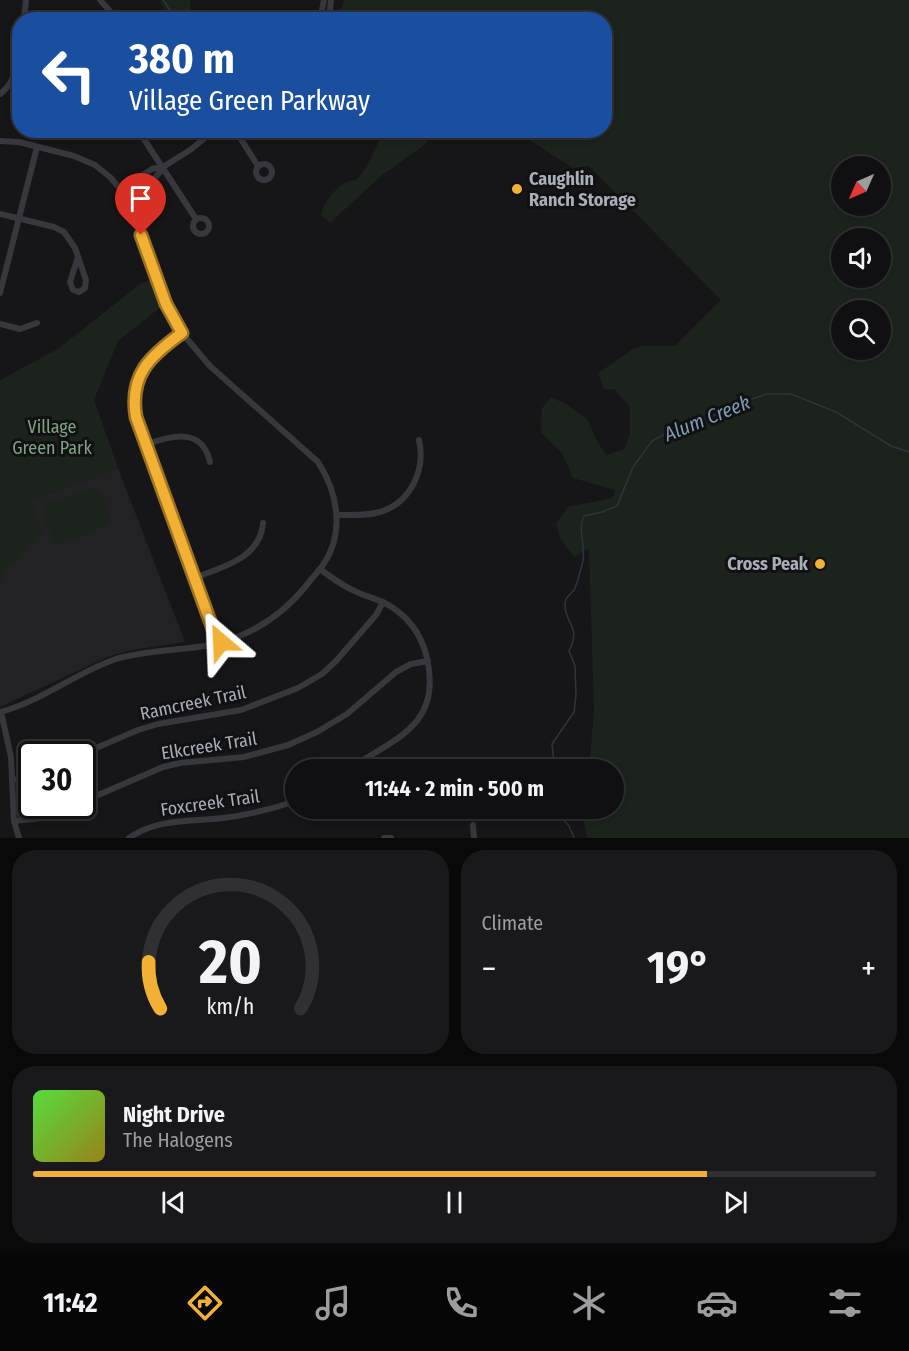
<!DOCTYPE html>
<meta charset="utf-8">
<style>
body{margin:0;font-family:"Fira Sans Condensed",sans-serif;background:#19191b;color:#f1f3f6;height:100vh;display:flex;flex-direction:column;font-size:22px;white-space:nowrap}
*{box-sizing:border-box;margin:0}
p{font-size:20px;color:#9c9d9f}
.icon{flex:none;width:33px;height:33px;fill:none;stroke:currentColor;stroke-width:2;stroke-linecap:round;stroke-linejoin:round}
.map{position:relative;height:838px;overflow:hidden}
.sheet{display:flex;flex-direction:column;gap:12px;padding:12px;background:#09090a;flex:1}
.sheet>*{flex:none}
.hud{position:absolute;left:12px;top:12px;width:600px;height:126px;border-radius:24px;box-shadow:0 3px 9px #0003,0 0 0 2px #303032;background:#1a4fa0;color:#fff;overflow:hidden}
.needle{width:39px;rotate:225deg}
.tools{position:absolute;left:831px;top:156px;display:grid;gap:12px}
.tools a{display:grid;place-items:center;width:60px;height:60px;border-radius:50%;background:#101012;box-shadow:0 3px 9px #0003,0 0 0 2px #303032;font-size:30px}
.speed{position:absolute;left:18px;top:741px;display:flex;gap:12px;font-size:30px;font-weight:700;text-align:center}
.speed>*{display:grid;place-content:center;width:78px;height:78px;border-radius:50%;background:#101012;box-shadow:0 3px 9px #0003,0 0 0 2px #303032;line-height:1}
.speed .limit{border:3px solid #111;border-radius:9px;background:#fff;color:#111}
.pin{position:absolute;display:grid;place-items:center;width:51px;height:51px;color:#fff;margin:-62px -26px;border-radius:50% 50% 50% 0;rotate:-45deg;box-shadow:0 0 6px #0007}
.pin .icon{rotate:45deg}
.me{position:absolute;width:66px;margin:-33px;rotate:334deg;stroke-linejoin:round;filter:drop-shadow(0 0 4px #0008)}
.turn{display:flex;align-items:center;gap:21px;height:126px;padding:0 18px;font-size:27px}
.turn .icon{width:78px;height:78px;stroke-width:2.5}
.turn b{display:block;font-size:42px;line-height:51px}
.big{font-size:45px;font-weight:700;line-height:1.1}
.sheet .widget{flex:1;display:flex;flex-direction:column;justify-content:center;gap:9px;min-width:0;padding:0 21px;border-radius:24px;background:#19191b}
.sheet .dial{align-items:center;gap:0}
.dial svg{height:156px;overflow:visible;fill:none;stroke:#303032;stroke-width:7;stroke-linecap:round;text-anchor:middle}
.dial text{fill:#f1f3f6;stroke:none}
.song{display:flex;align-items:center;gap:18px}
.cover{width:72px;height:72px;border-radius:9px;background:linear-gradient(135deg,hsl(110 70% 55%),hsl(50 70% 35%))}
.played{height:6px;border-radius:3px;background:linear-gradient(90deg,#f2b134 80%,#303032 80%)}
.keys{display:flex;justify-content:space-around;direction:ltr}
.heat{display:flex;justify-content:space-between;align-items:center;font-size:33px;direction:ltr}
.sheet .tiles{flex:1;display:grid;gap:12px;grid-template-columns:1fr 1fr}
.widget:last-child{grid-column:span 2}
.trip{position:absolute;left:285px;top:759px;width:339px;height:60px;border-radius:30px;background:#101012;box-shadow:0 3px 9px #0003,0 0 0 2px #303032;font-weight:700;line-height:60px;text-align:center}
.dock{display:flex;height:96px;justify-content:space-around;align-items:center;background:#060607;color:#9c9d9f}
.dock .icon{width:42px;height:42px}
.dock .selected{color:#f2b134}
.dock b{font-size:27px;color:#f1f3f6}
.map>svg:first-child{display:block}
</style>
<div class="map">
<svg width="909" height="838" viewBox="0 0 909 838">
<rect width="100%" height="100%" fill="#161618"/>
<path fill="#222225" d="M118,468L185,642L133,650L110,656L0,707V581L8,567L33,500Z"/>
<g fill="#1c231d" fill-rule="evenodd">
<path d="M159,0H190L191,19H171Z"/>
<path d="M344,0H909V838H587L584,822L585,809L614,808V770L589,769L594,711L589,549L574,557L561,540L556,524L568,507L613,498L615,490L573,478L562,453L541,433L542,408L551,397L566,404L587,419L597,441L606,455L625,449L630,433V407L614,389H604L598,373L633,349L643,346H675L721,300L589,166L573,168L515,131L604,130V20L337,19ZM842,166H880V206H842ZM842,238H880V278H842ZM842,310H880V350H842Z"/>
<path d="M383,131H432V135L424,145L381,176L330,223L321,215C324,203 335,187 347,182C352,180 355,182 359,177C371,163 376,147 383,131Z"/>
<path d="M151,280L162,306L118,341L94,400L118,468L33,500L43,534L40,535L15,565L8,567L0,581V380L58,349L140,284Z"/>
<path d="M93,487C104,492 111,509 110,521C103,530 64,546 54,542L42,515L43,507L51,501Z"/>
</g>
<g fill="none" stroke-linecap="round" stroke-linejoin="round">
<g stroke="#2c353c" stroke-width="1.5">
<path d="M163,0L177,20"/>
<path d="M555,770L552,744L574,712L576,695L575,666L569,651C582,625 564,625 565,603C566,595 572,595 575,588C578,581 581,569 583,561C586,546 577,530 584,516L602,512L617,506L633,467L652,441L682,425L707,419L733,406L766,394H791L836,412L891,446L909,452"/>
<path d="M553,808L569,826L574,838"/>
</g>
<g stroke="#37383d" stroke-width="6">
<path d="M100,0L118,20"/>
<path d="M24,20L26,0"/>
<path d="M320,20L324,0"/>
<path d="M329,20L331,0"/>
<path d="M0,94C16,82 16,65 20,47"/>
<path d="M138,130L196,219"/>
<path d="M235,130L258,166"/>
<path d="M0,141L19,142L74,156L95,165L110,177L122,191L129,203L161,291L182,333L210,366L318,462C338,493 345,533 323,565C318,572 311,579 306,586C283,614 255,633 220,643C186,651 150,649 116,659C77,672 40,702 0,712"/>
<circle cx="264" cy="172" r="8"/>
<path d="M124,193L130,183L152,169L163,167L190,150L215,130"/>
<path d="M124,193C138,191 157,180 163,167"/>
<path d="M0,214L54,227L64,232L75,248L86,280L85,288L79,292L73,290L70,282L78,257"/>
<circle cx="201" cy="226" r="8"/>
<path d="M0,293L37,147"/>
<path d="M0,324L20,329L37,323"/>
<path d="M182,333C146,359 124,382 139,428L218,643"/>
<path d="M145,445C171,435 202,427 210,462"/>
<path d="M337,515C351,515 366,516 380,512C410,503 426,471 419,440"/>
<path d="M320,569C332,578 344,587 359,593C371,598 385,601 396,610C414,623 424,641 428,663C440,728 392,739 348,770"/>
<path d="M194,578C222,567 260,559 263,523"/>
<path d="M1,712L11,757L14,821L19,838"/>
<path d="M82,754L138,730L158,724L241,710L298,688L322,674L336,661L376,615L383,602"/>
<path d="M13,780L32,777"/>
<path d="M82,802L163,767L180,763L244,757L288,745L317,732L347,714L396,672L411,664L428,661"/>
<path d="M14,821L50,817L76,806"/>
<path d="M473,825L474,838"/>
<path d="M129,838C158,818 190,822 223,818C248,815 272,809 296,801"/>
<path d="M384,838H391"/>
</g>
</g>
<g fill="none" stroke-linecap="round" stroke-linejoin="round">
<g stroke="#9d7322" stroke-width="15">
<path id="route" d="M141,235L166,304L182,333C150,356 129,375 136,417L218,643L221,642"/>
</g>
<use href="#route" stroke="#f2b134" stroke-width="10"/>
</g>
<g fill="#f2b134" stroke="#111113" stroke-width="2">
<circle cx="517" cy="189" r="6"/>
<circle cx="820" cy="564" r="6"/>
</g>
<g text-anchor="middle" dominant-baseline="central" stroke-width="6" stroke-linejoin="round" paint-order="stroke">
<g font-size="18" font-weight="bold" fill="#a8adb8" stroke="#111113" text-anchor="start">
<text x="529" y="179">Caughlin<tspan x="529" dy="21">Ranch Storage</tspan></text>
<text x="808" y="564" text-anchor="end">Cross Peak</text>
</g>
<g font-size="18" fill="#7fa381" stroke="#111113">
<text x="52" y="427">Village<tspan x="52" dy="21">Green Park</tspan></text>
</g>
<g font-size="18" fill="#a8adb8" stroke="#111113">
<text transform="translate(193 703) rotate(-12)">Ramcreek Trail</text>
<text transform="translate(209 746) rotate(-9)">Elkcreek Trail</text>
<text transform="translate(210 803) rotate(-8)">Foxcreek Trail</text>
</g>
<g font-size="20" font-style="italic" fill="#7f9bb3" stroke="#111113">
<text transform="translate(707 418) rotate(-22)">Alum Creek</text>
</g>
</g>
</svg>
<div class="tools">
<a><svg class="needle" viewBox="-14 -14 28 28"><path d="M0-13l5 13h-10z" fill="#e53935"/><path d="M0 13l5-13h-10z" fill="#9c9d9f"/></svg></a>
<a><svg class="icon" aria-label="sound" viewBox="0 0 24 24"><path d="M4 9h4l5-4v14l-5-4H4zM17 9q2 3 0 6"/></svg></a>
<a><svg class="icon" aria-label="search" viewBox="0 0 24 24"><circle cx="10" cy="10" r="6"/><path d="M15 15l6 6"/></svg></a>
</div>
<div class="speed"><div class="limit">30</div></div>
<div class="pin" style="left:141px;top:235px;background:#d93025"><svg class="icon" aria-label="arrive" viewBox="0 0 24 24"><path d="M6 21V4h12l-3 4 3 4H6"/></svg></div>
<svg class="me" style="left:221px;top:642px" viewBox="-20 -20 40 40"><path d="M0-17L14 15 0 8-14 15z" fill="#f2b134" stroke="#fff" stroke-width="4"/></svg>
<div class="trip">11:44 · 2 min · 500 m</div>
<div class="hud">
<div class="turn"><svg class="icon" aria-label="left" viewBox="0 0 24 24"><path d="M17 20v-9H6M10 6l-5 5 5 5"/></svg><div><b>380 m</b>Village Green Parkway</div></div>
</div>
</div>
<section class="sheet">
<div class="tiles">
<div class="widget dial"><svg viewBox="0 0 100 80">
<path d="M14 69A42 42 0 1 1 86 69"/>
<path d="M14 69A42 42 0 0 1 8 45" stroke="#f2b134"/>
<text x="50" y="56" font-size="32" font-weight="700">20</text>
<text x="50" y="72" font-size="11">km/h</text>
</svg></div>
<div class="widget"><p>Climate</p>
<div class="heat"><a>−</a><b class="big">19°</b><a>+</a></div>
</div>
<div class="widget">
<div class="song"><i class="cover"></i><div><b>Night Drive</b><p>The Halogens</p></div></div>
<div class="played"></div>
<div class="keys"><svg class="icon" aria-label="previous" viewBox="0 0 24 24"><path d="M18 5L8 12l10 7zM5 5v14"/></svg><svg class="icon" aria-label="pause" viewBox="0 0 24 24"><path d="M8 5v14M16 5v14"/></svg><svg class="icon" aria-label="next" viewBox="0 0 24 24"><path d="M6 5l10 7-10 7zM19 5v14"/></svg></div>
</div>
</div>
</section>
<nav class="dock">
<b>11:42</b>
<svg class="icon selected" aria-label="directions" viewBox="0 0 24 24"><path d="M12 3l9 9-9 9-9-9zM9 14v-3h6M13 9l2 2-2 2"/></svg>
<svg class="icon" aria-label="music" viewBox="0 0 24 24"><path d="M9 18V5l10-2v13"/><circle cx="6" cy="18" r="3"/><circle cx="16" cy="16" r="3"/></svg>
<svg class="icon" aria-label="phone" viewBox="0 0 24 24"><path d="M5 4h4l2 5-3 2q2 4 5 5l2-3 5 2v4C11 20 4 13 5 4z"/></svg>
<svg class="icon" aria-label="climate" viewBox="0 0 24 24"><path d="M12 3v18M4 7l16 10M4 17L20 7"/></svg>
<svg class="icon" aria-label="car" viewBox="0 0 24 24"><path d="M5 17H2v-5l4-1 3-4h7l3 4 3 1v5h-3M9 17h6M6 11h13"/><circle cx="7" cy="17" r="2"/><circle cx="17" cy="17" r="2"/></svg>
<svg class="icon" aria-label="filters" viewBox="0 0 24 24"><path d="M4 7h16M4 17h16"/><circle cx="9" cy="7" r="2"/><circle cx="15" cy="17" r="2"/></svg>
</nav>
